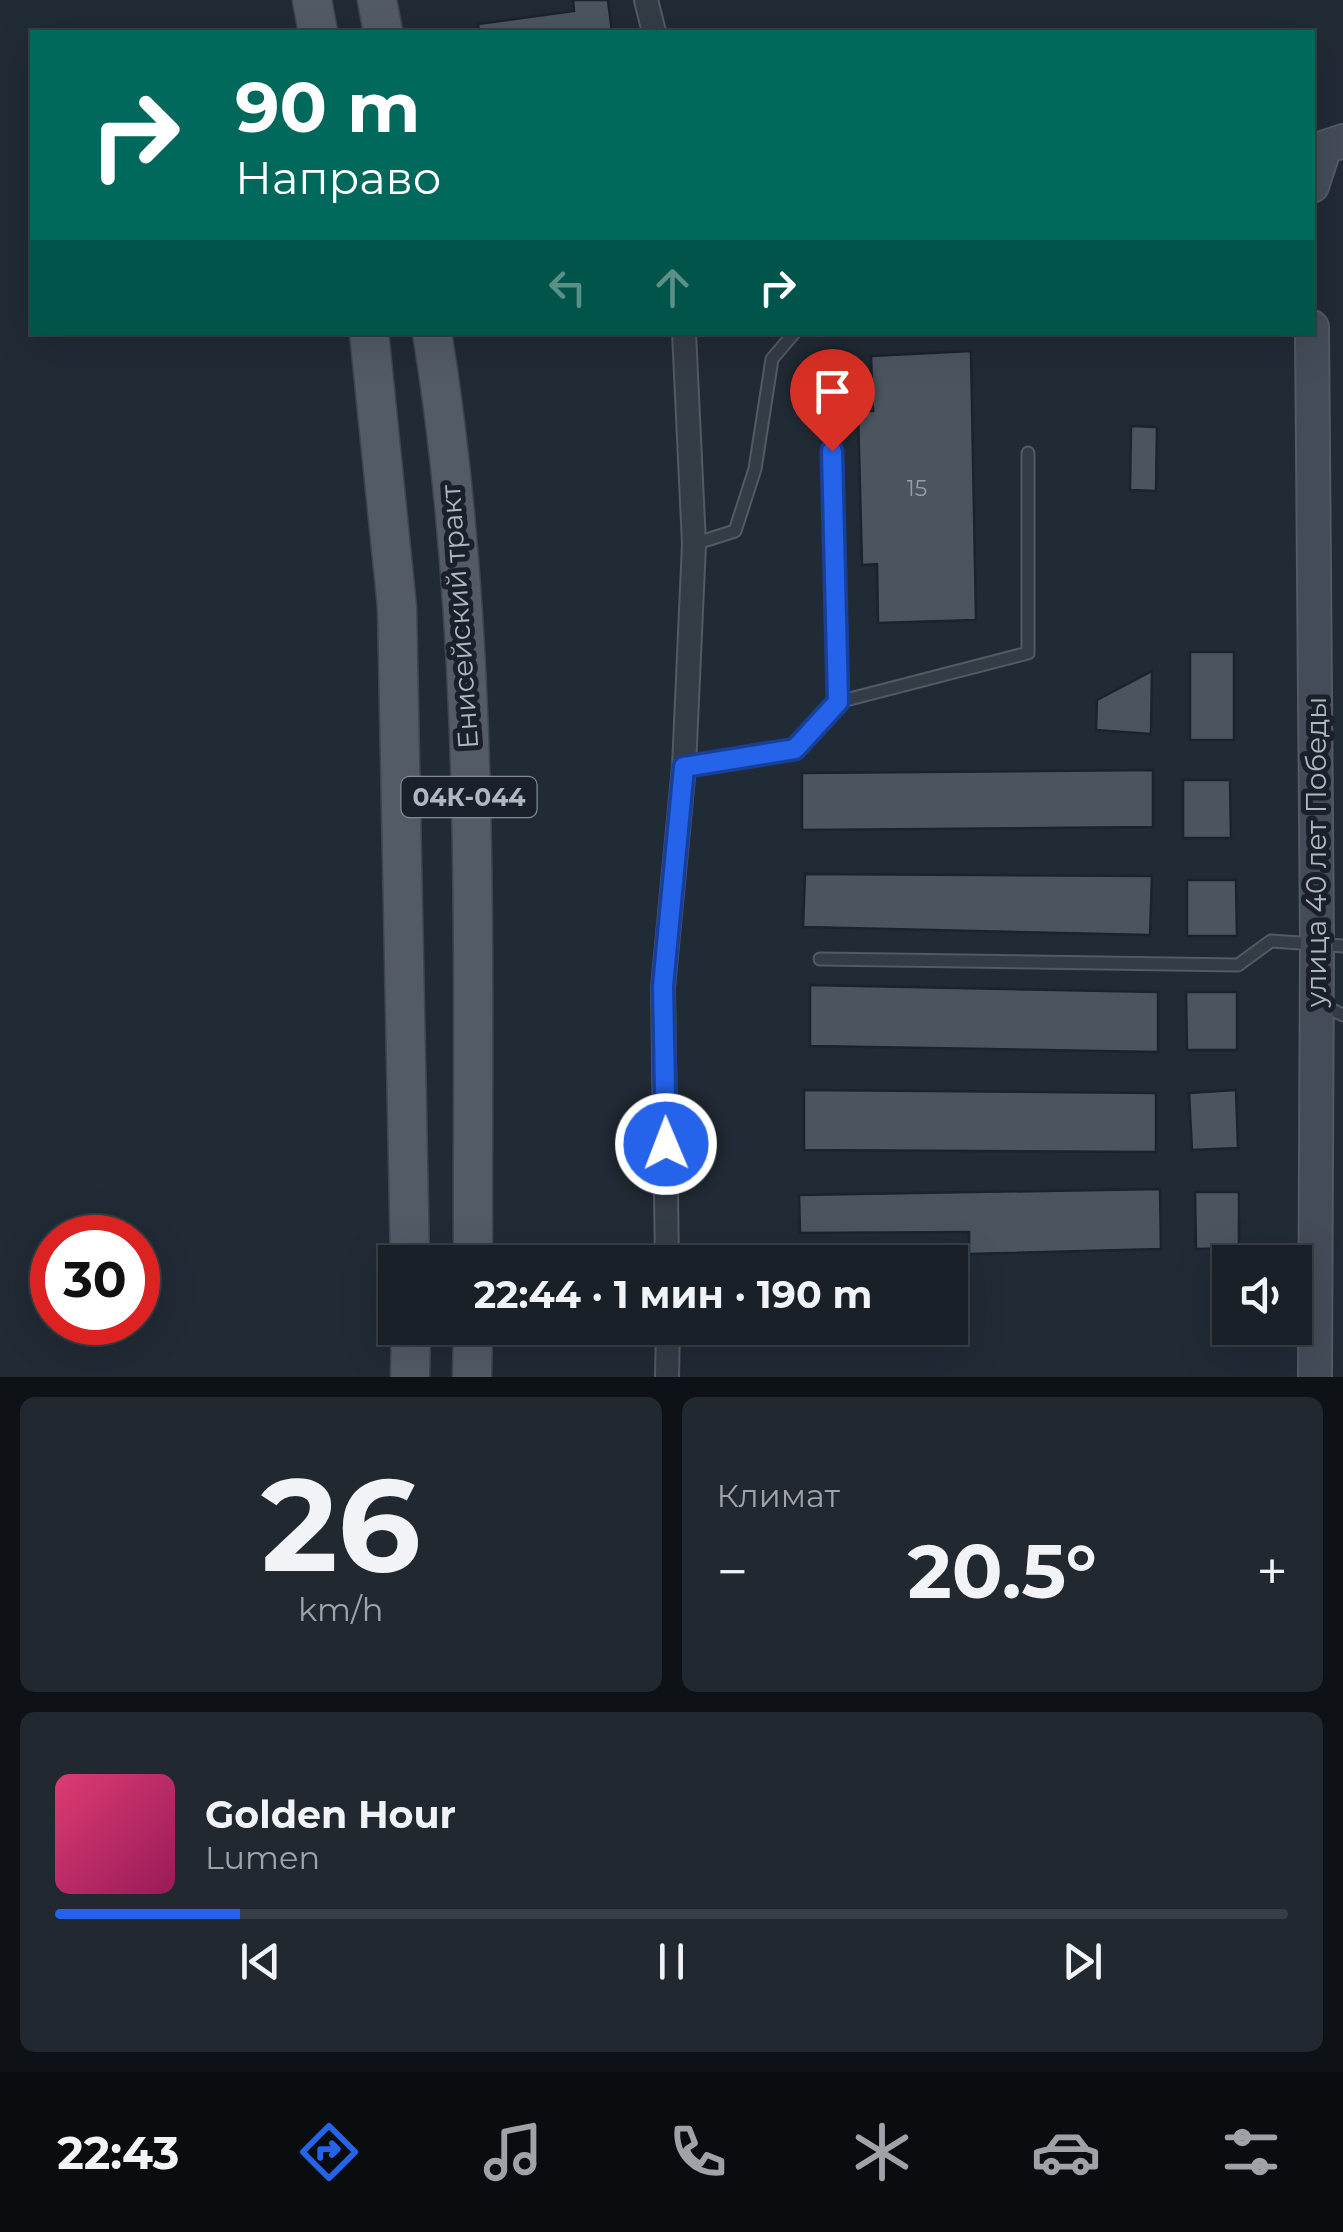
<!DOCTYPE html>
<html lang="ru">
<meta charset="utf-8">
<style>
body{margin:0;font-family:Montserrat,sans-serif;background:#222830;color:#f1f3f6;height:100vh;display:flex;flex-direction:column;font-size:38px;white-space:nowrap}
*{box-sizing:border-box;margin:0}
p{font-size:32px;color:#9fa3a8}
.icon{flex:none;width:55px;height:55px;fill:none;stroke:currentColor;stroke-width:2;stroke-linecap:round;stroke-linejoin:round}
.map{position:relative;height:1377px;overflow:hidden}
.details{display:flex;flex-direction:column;gap:20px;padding:20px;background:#0e1216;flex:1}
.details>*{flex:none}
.guide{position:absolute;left:30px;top:30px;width:1285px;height:305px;border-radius:0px;box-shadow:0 10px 40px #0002,0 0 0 2px #373e45;background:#00695c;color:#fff;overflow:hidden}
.tools{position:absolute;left:1212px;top:1245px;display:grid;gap:20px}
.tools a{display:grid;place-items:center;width:100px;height:100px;border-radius:0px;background:#192028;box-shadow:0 10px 40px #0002,0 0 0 2px #373e45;font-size:50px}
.speed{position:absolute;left:30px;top:1215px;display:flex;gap:20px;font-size:50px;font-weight:700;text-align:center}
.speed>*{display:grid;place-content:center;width:130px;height:130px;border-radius:50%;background:#192028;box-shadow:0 10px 40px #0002,0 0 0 2px #373e45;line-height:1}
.speed .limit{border:15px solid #d22;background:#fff;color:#111}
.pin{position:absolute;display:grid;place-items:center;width:85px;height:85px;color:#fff;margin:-102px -42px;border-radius:50% 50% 50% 0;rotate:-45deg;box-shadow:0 0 10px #0007}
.pin .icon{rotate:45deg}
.me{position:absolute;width:110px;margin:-55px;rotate:359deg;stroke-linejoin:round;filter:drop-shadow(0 0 8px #0008)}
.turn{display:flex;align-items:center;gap:35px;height:210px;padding:0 40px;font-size:45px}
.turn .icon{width:130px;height:130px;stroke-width:2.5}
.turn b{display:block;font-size:70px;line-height:85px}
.lanes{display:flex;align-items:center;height:95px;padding:0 40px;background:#0003;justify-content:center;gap:50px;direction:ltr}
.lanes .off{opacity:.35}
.big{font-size:75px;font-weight:700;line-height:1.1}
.details .tile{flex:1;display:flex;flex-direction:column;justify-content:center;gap:15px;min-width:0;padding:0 35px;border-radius:15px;background:#222830}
.details .dial{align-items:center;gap:0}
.dial b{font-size:130px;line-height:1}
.song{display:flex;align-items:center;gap:30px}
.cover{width:120px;height:120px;border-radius:15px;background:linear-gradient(135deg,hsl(340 70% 55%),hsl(330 70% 35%))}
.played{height:10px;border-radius:5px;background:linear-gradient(90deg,#2563eb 15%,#373e45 15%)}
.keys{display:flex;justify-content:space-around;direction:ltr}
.heat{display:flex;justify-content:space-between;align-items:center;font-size:55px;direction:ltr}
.details .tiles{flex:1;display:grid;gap:20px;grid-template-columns:1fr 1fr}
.tile:last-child{grid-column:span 2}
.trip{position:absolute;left:378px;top:1245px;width:590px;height:100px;border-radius:0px;background:#192028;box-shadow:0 10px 40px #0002,0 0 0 2px #373e45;font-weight:700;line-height:100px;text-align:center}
.menu{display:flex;height:160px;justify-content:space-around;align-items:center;background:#0a0d10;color:#9fa3a8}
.menu .icon{width:70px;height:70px}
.menu .selected{color:#2563eb}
.menu b{font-size:45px;color:#f1f3f6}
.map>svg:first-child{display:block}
</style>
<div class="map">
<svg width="1343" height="1377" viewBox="0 0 1343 1377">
<rect width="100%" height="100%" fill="#212b35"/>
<g fill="#4a5560" stroke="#1c232c" stroke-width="2.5">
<path d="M573,0H608L612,32H479L478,24L574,11Z"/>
<path d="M971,351L976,620L878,623L877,564L862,565L858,411H873L871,356Z"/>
<path d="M1131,426L1157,427L1156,491L1130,490Z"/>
<rect x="1190" y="652" width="44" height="88"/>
<path d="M1152,671L1151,734L1096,730L1097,700Z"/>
<path d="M1153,770V827L802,830V773Z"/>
<path d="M1183,780H1230L1231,838H1183Z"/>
<path d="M805,874L1152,876L1150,935L803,927Z"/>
<path d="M1187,880H1236L1237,936H1187Z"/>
<path d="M810,985L1158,992V1052L810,1046Z"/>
<path d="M1186,992H1237V1050H1187Z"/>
<path d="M804,1090L1156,1093V1152L804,1150Z"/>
<path d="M1236,1090L1238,1148L1192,1150L1189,1093Z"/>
<path d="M1160,1189L1161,1249L969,1254V1232L800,1233L799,1195Z"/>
<path d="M1195,1192H1239V1248L1196,1249Z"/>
</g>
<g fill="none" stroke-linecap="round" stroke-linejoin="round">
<g stroke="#525a63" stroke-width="15">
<g id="lane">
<path d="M832,451L838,702"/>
<path d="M694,544L735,531L755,469L772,359L795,332"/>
<path d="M684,767L795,749L838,702L1028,653V453"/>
<path d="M820,959L1238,965L1271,941L1343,946"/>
<path d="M1320,1004L1343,1015"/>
</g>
</g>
<g stroke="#525a63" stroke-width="26">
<g id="street">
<path d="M646,0L654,32"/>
<path d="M667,1262L663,987L684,767L694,544L684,332"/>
<path d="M667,1377L668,1328"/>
</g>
</g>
<g stroke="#525a63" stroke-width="36">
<g id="secondary">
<path d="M1312,186L1325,147L1343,141"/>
<path d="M1312,327L1317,942L1315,1377"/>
</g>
</g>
<g stroke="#3e454f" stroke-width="41">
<g id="primary">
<path d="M312,0L318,32"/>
<path d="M377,0L383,32"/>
<path d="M369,332L397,607L410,1262"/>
<path d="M432,332C482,639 472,953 473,1262"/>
<path d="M410,1377L411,1328"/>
<path d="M472,1377L473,1328"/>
</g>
</g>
<use href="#lane" stroke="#343c46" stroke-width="11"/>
<use href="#street" stroke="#343c46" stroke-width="22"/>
<use href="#secondary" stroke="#434c58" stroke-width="32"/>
<use href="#primary" stroke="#525b66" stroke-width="38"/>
</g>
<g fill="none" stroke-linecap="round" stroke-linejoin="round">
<g stroke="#184099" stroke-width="25">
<path id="route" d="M666,1144L663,986L684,767L795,749L838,702L832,451"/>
</g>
<use href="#route" stroke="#2563eb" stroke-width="18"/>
</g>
<g text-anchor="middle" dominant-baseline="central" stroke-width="10" stroke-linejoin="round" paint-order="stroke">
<g font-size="22" fill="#969eaa">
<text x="917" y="488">15</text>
</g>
<rect fill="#1a212a" stroke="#828a94" stroke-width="2.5" x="401.5" y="777" width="135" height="40" rx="8"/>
<g font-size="25" font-weight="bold" fill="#afb7c2">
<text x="469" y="797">04К-044</text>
</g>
<g font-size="28" fill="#afb7c2" stroke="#1a212a">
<text transform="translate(459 617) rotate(-94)">Енисейский тракт</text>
<text transform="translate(1316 852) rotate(-90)">улица 40 лет Победы</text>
</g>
</g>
</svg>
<div class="tools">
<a><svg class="icon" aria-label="sound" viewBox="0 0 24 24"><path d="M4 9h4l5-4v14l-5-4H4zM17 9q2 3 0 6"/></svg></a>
</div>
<div class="speed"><div class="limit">30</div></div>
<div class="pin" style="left:832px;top:451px;background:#d93025"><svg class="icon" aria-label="arrive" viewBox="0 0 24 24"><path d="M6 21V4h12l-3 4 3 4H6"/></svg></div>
<svg class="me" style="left:666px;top:1144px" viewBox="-20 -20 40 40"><circle r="17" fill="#2563eb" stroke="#fff" stroke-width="3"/><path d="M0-11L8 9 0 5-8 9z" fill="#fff"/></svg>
<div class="trip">22:44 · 1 мин · 190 m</div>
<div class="guide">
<div class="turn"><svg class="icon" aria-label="right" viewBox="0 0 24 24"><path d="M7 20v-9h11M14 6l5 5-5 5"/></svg><div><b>90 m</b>Направо</div></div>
<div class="lanes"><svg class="icon off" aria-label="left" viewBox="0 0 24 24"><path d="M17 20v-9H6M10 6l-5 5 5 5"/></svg><svg class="icon off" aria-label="ahead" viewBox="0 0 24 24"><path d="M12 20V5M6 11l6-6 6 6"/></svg><svg class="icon" aria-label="right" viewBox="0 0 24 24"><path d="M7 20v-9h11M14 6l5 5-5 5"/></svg></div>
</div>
</div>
<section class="details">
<div class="tiles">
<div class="tile dial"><b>26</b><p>km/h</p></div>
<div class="tile"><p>Климат</p>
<div class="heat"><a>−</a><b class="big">20.5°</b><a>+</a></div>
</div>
<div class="tile">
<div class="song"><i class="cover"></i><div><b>Golden Hour</b><p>Lumen</p></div></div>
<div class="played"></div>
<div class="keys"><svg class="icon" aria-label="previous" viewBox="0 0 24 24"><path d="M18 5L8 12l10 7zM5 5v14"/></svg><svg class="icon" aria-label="pause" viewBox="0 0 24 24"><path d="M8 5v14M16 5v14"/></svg><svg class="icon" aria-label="next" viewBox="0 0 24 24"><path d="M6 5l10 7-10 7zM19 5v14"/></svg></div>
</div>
</div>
</section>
<nav class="menu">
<b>22:43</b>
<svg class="icon selected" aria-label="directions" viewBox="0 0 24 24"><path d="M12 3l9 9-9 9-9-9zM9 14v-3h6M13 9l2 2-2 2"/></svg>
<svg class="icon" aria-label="music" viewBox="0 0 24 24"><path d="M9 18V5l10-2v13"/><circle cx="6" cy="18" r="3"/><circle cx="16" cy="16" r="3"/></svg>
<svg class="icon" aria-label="phone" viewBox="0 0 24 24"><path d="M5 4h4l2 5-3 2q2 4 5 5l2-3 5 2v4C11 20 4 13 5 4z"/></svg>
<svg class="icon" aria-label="climate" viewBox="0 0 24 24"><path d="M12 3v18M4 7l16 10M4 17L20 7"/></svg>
<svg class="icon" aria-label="car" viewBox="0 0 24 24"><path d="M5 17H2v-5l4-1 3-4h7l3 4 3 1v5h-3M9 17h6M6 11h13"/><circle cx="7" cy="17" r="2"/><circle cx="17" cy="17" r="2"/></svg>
<svg class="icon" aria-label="filters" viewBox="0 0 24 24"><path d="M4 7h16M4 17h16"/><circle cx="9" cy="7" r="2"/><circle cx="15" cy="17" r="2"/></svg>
</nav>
